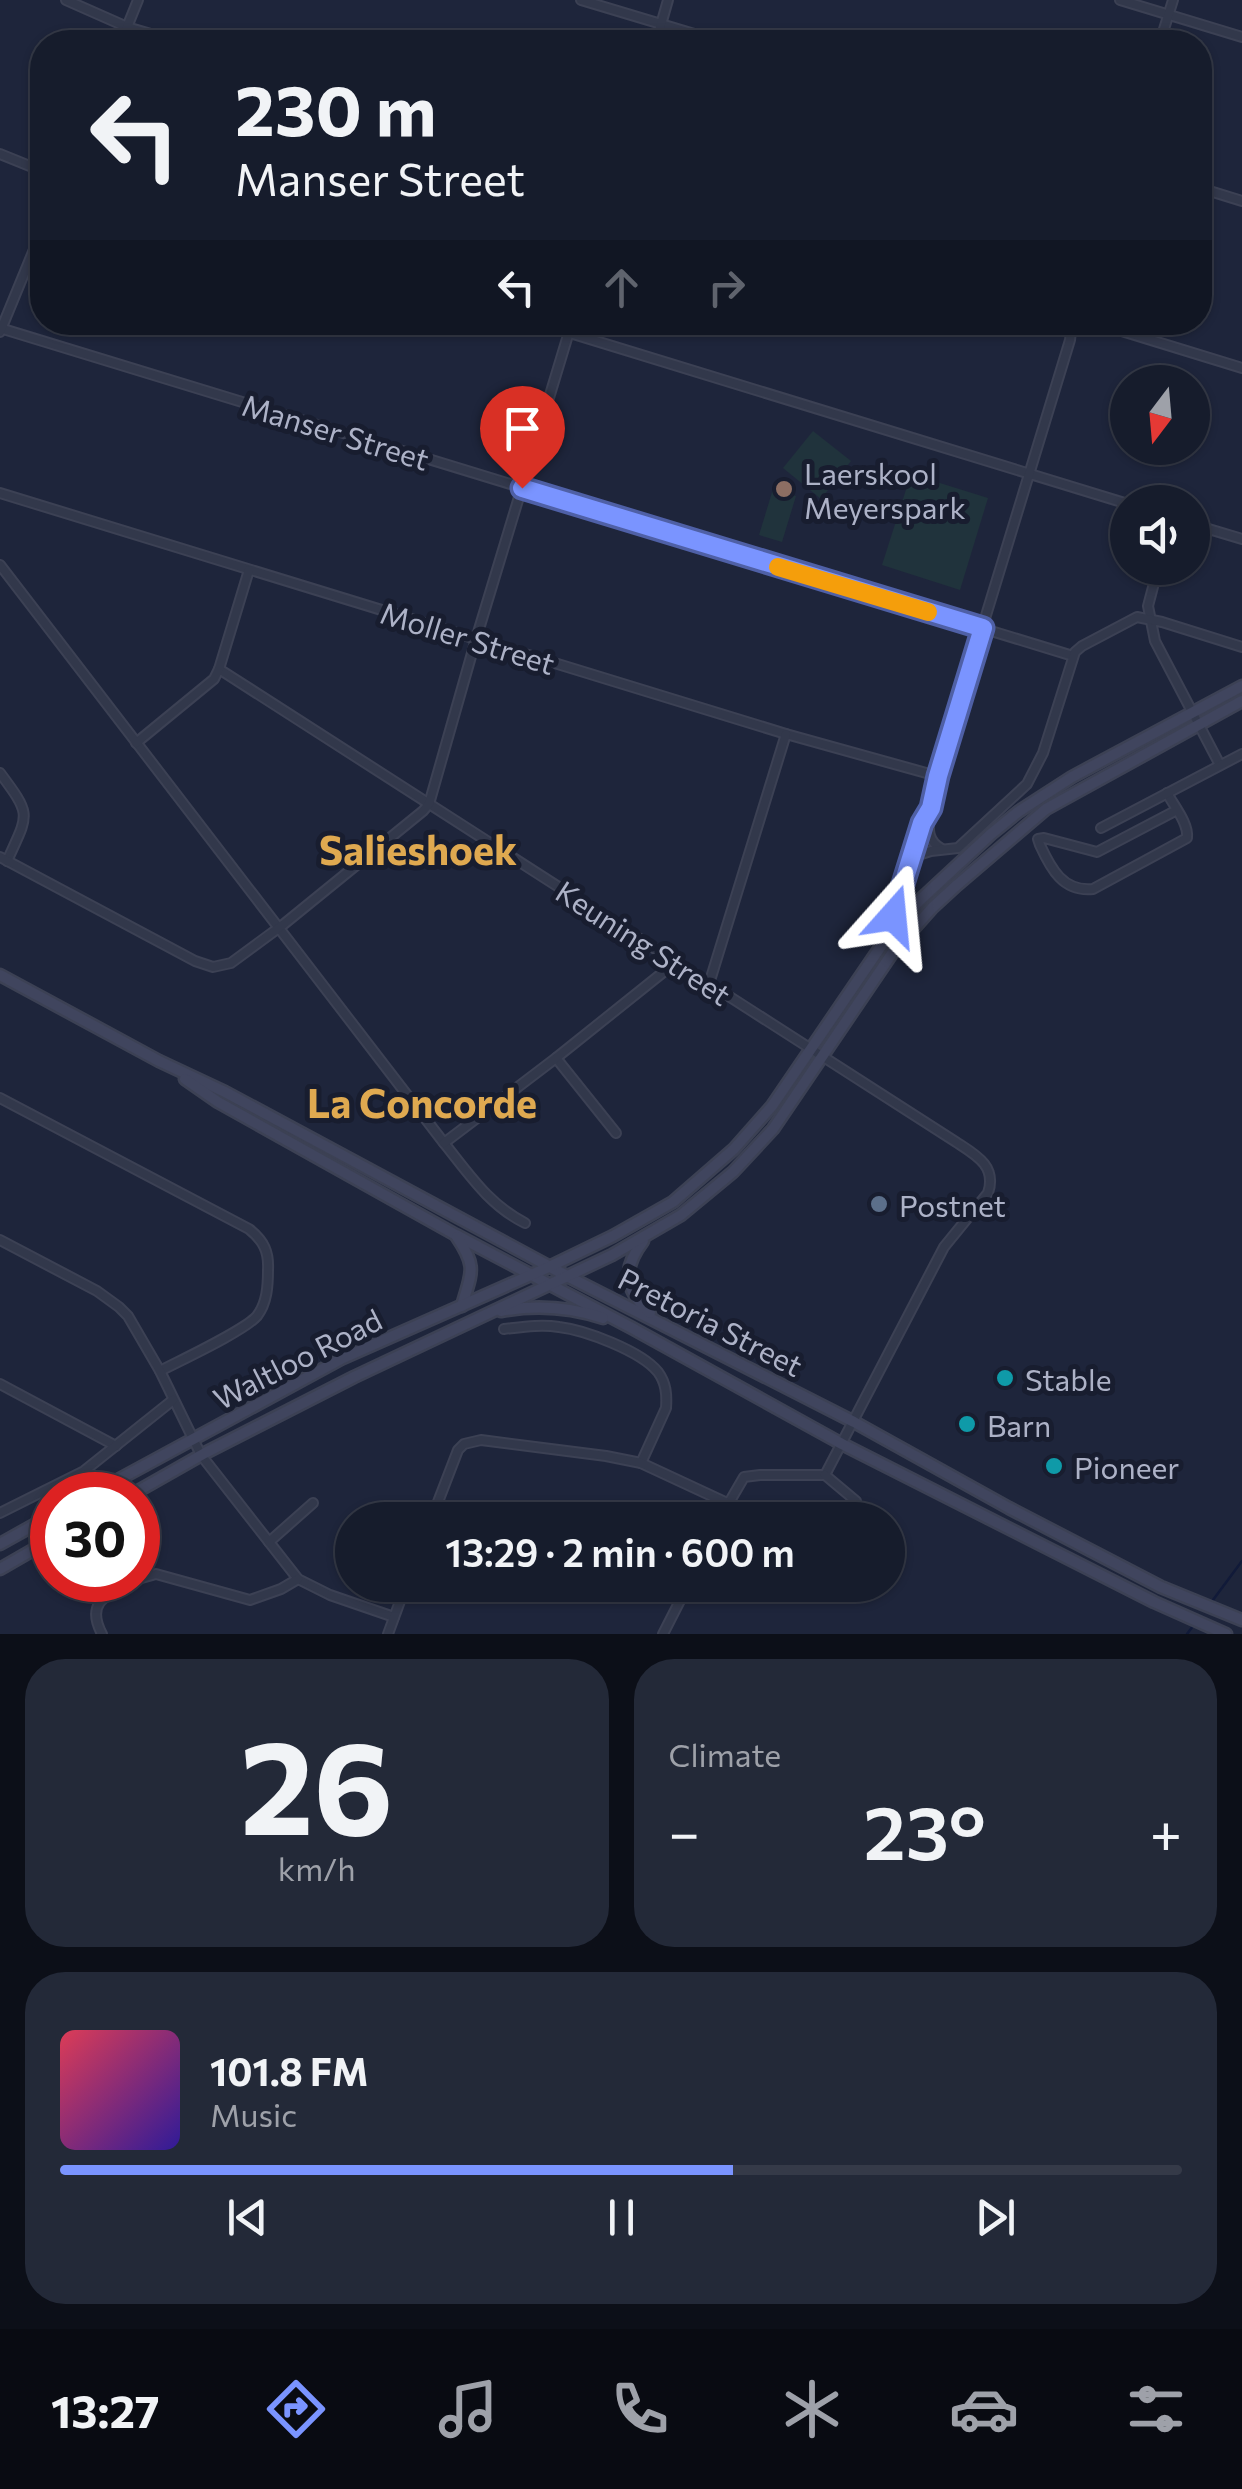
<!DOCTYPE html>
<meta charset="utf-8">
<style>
body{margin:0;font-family:Commissioner,sans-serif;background:#232938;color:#f1f3f6;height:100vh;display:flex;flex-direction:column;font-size:38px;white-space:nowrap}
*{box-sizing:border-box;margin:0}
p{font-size:32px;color:#9ea1a9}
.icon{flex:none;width:55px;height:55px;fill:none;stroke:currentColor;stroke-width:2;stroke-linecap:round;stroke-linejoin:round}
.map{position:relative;height:1634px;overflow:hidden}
.panel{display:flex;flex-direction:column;gap:25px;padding:25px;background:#0c0f18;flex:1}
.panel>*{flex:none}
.hud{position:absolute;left:30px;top:30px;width:1182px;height:305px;border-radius:40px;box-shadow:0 2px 8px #0004,0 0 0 2px #353a48;background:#161c2c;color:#f1f3f6;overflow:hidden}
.needle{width:65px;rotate:196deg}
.controls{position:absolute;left:1110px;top:365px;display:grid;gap:20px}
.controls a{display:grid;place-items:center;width:100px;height:100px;border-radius:50%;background:#161c2c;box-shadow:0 2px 8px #0004,0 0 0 2px #353a48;font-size:50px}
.speed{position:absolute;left:30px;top:1472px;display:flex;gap:20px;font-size:50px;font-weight:700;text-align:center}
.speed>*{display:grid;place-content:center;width:130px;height:130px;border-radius:50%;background:#161c2c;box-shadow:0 2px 8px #0004,0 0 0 2px #353a48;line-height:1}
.speed .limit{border:15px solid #d22;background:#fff;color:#111}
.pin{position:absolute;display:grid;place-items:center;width:85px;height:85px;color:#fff;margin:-102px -42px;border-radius:50% 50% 50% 0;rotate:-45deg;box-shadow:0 0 10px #0007}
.pin .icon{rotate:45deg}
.me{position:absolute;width:110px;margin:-55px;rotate:18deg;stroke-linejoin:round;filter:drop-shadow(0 0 8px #0008)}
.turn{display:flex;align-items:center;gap:35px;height:210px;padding:0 40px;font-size:45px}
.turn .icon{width:130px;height:130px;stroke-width:2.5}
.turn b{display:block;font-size:70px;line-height:85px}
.lanes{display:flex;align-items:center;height:95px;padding:0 40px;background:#0003;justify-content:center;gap:50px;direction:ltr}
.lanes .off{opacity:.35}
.big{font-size:75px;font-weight:600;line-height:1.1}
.panel .card{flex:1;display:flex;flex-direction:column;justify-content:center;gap:15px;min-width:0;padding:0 35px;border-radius:40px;background:#232938}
.panel .dial{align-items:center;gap:0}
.dial b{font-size:130px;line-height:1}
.song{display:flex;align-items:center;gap:30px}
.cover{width:120px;height:120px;border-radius:15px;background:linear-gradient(135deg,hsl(350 70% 55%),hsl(250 70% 35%))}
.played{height:10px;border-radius:5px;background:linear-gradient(90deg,#7a94ff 60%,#353a48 60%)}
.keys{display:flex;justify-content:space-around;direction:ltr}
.heat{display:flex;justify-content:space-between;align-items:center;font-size:55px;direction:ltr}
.panel .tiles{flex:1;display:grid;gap:25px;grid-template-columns:1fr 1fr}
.card:last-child{grid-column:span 2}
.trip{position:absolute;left:335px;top:1502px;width:570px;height:100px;border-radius:50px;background:#161c2c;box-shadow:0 2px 8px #0004,0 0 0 2px #353a48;font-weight:600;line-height:100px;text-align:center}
.dock{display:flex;height:160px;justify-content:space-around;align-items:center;background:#090b12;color:#9ea1a9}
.dock .icon{width:70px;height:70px}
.dock .selected{color:#7a94ff}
.dock b{font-size:45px;color:#f1f3f6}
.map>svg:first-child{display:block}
</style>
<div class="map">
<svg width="1242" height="1634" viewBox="0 0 1242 1634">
<rect width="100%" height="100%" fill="#1e253b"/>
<g fill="#20333c">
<path d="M813,431L851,461L821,499L783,468Z"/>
<path d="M911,474L988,498L960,590L882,565Z"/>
<path d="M773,489L796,496L782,542L759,535Z"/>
</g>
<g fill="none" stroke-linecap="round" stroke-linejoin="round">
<g stroke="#111a39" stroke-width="2.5">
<path d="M1210,1604L1242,1561"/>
<path d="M1187,1634L1193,1626"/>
</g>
<g stroke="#3c4154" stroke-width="12">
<g id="street">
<path d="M66,0L127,27L178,42"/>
<path d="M581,0L721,42"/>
<path d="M1120,0L1242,37"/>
<path d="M121,42L138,0"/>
<path d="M656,42L668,0"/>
<path d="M1160,42L1173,0"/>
<path d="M0,154L42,171"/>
<path d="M1200,188L1242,201"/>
<path d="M534,322L1128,504"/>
<path d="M892,322L913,329"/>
<path d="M1081,324L1102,325L1242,368"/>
<path d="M0,328L1073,656"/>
<path d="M0,332L42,230"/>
<path d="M0,493L786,734L937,776"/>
<path d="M1192,524L1242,539"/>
<path d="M0,565L444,1143C469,1174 489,1205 525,1223"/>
<path d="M1158,568L1148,606L1155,641L1220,765"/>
<path d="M219,669L956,1142C976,1155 997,1166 988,1193L944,1247L825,1475H760L744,1477L719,1520"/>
<path d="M136,743L214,679L219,669L249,570"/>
<path d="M0,773C32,816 29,813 7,861"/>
<path d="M1167,793C1174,806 1189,824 1187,838L1093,889C1063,892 1051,869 1040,845L1038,839L1044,838L1097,852L1177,810"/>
<path d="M930,814C928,829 927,841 942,849"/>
<path d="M1101,828L1242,754"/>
<path d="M0,857L195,961L213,967L231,963L284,924L423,811L429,804L476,639L572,322"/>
<path d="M912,857L931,851L958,848L1027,784L1043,753L1075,652L1082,646L1137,617L1162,622L1242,647"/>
<path d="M884,936L901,893L923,823L931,808L937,776L1070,340L1072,322L1076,325L1083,322"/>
<path d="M709,984L786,734"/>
<path d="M556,1058L616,1133"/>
<path d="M0,1098L249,1229C264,1241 269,1252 268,1270C268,1286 267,1303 257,1316C244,1331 181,1360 160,1371"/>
<path d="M444,1143L556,1058L676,962"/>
<path d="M0,1240L97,1291L119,1307L128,1316L160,1371L201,1455L298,1579L330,1595L394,1617"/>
<path d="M504,1329C522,1327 541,1324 559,1327C585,1330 641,1351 658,1372C666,1383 667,1394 666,1408L641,1463"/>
<path d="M0,1384L116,1446"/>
<path d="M825,1475L856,1501L857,1507L853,1520"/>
<path d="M0,1513L84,1471L173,1400"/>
<path d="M431,1520L458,1450L464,1444L481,1440L606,1456L641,1463L727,1503"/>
<path d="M269,1542L313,1503"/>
<path d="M138,1579L156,1574L250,1600L281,1589L298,1579"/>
<path d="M642,1585L686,1589"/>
<path d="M817,1595L822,1585"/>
<path d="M102,1634C84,1600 110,1594 135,1580"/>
<path d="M388,1634L406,1585"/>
<path d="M663,1634L688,1585"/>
</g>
</g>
<g stroke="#3c4154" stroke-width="15">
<g id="secondary">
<path d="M0,975L159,1061L225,1092L567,1276L854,1422L1009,1508L1161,1587L1242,1620"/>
<path d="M185,1079L218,1102L456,1235L632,1328L842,1444L1154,1602L1226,1634"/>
<path d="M457,1237C478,1268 471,1273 462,1306"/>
<path d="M643,1241C622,1269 624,1289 650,1313"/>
<path d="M501,1311C534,1305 570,1307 603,1318"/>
<path d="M90,1495L341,1359L549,1267L613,1236L673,1202L734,1149L772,1106L888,936L920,900L991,834L1018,812L1072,777L1242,686"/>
<path d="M131,1495L205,1453L354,1377L612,1255L681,1215L733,1172L773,1129L893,952L932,908L957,885L1046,809L1242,701"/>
<path d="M0,1544L52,1515"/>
<path d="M0,1569L52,1539"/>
</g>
</g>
<use href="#street" stroke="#32384b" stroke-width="8"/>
<use href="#secondary" stroke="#40455e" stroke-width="10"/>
</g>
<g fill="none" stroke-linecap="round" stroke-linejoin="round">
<g stroke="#4f60a6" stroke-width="25">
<path id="route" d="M522,488L983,628L938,776L931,808L922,823L893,916"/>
</g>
<use href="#route" stroke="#7a94ff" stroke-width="18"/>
<path stroke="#f59e0b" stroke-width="18" d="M778,567L928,612"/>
</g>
<circle fill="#8d6e63" stroke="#181d2f" stroke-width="4" cx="784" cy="489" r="10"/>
<circle fill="#5c6f8a" stroke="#181d2f" stroke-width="4" cx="879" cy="1204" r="10"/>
<g fill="#0f9aa8" stroke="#181d2f" stroke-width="4">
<circle cx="1005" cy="1378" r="10"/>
<circle cx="967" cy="1424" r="10"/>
<circle cx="1054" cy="1466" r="10"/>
</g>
<g text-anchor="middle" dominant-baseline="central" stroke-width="10" stroke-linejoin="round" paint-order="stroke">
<g font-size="30" fill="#adb2c7" stroke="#181d2f">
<text transform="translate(336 431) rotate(17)">Manser Street</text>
<text transform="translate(468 637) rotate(17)">Moller Street</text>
<text transform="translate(644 942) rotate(33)">Keuning Street</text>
<text transform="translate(711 1321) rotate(27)">Pretoria Street</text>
<text transform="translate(297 1358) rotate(-27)">Waltloo Road</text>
</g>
<g font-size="30" fill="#adb2c7" stroke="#181d2f" text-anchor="start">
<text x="804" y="472">Laerskool<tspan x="804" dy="34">Meyerspark</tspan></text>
<text x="899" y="1204">Postnet</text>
<text x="1025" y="1378">Stable</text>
<text x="987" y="1424">Barn</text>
<text x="1074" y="1466">Pioneer</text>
</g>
<g font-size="40" font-weight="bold" fill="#dfa950" stroke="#181d2f">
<text x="418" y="848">Salieshoek</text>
<text x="422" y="1101">La Concorde</text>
</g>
</g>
</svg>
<div class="controls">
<a><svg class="needle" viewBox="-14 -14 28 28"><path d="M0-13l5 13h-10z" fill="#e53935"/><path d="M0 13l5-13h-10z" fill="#9ea1a9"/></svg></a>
<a><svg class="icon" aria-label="sound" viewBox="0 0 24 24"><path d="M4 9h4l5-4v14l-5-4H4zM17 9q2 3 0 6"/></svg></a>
</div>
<div class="speed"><div class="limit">30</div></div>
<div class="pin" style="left:522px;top:488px;background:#d93025"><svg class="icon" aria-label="arrive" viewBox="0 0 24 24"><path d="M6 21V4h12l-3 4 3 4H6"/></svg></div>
<svg class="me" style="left:893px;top:916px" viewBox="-20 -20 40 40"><path d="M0-17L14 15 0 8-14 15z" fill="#7a94ff" stroke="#fff" stroke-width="4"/></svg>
<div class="trip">13:29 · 2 min · 600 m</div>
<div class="hud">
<div class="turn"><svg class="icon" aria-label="left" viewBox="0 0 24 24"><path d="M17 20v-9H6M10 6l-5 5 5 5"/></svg><div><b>230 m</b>Manser Street</div></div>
<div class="lanes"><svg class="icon" aria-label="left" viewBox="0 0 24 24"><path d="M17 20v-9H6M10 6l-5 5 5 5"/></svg><svg class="icon off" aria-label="ahead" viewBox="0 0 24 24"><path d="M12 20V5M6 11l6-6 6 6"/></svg><svg class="icon off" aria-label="right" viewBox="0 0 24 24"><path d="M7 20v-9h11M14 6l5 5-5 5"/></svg></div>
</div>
</div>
<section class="panel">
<div class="tiles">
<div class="card dial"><b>26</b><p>km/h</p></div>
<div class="card"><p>Climate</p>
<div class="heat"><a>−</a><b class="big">23°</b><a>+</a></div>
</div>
<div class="card">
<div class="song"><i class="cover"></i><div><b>101.8 FM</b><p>Music</p></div></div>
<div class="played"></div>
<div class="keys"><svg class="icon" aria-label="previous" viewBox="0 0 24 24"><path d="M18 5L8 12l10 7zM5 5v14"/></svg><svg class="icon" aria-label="pause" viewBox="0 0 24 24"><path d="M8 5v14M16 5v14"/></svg><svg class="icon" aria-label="next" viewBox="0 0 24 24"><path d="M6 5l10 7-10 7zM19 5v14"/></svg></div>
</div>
</div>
</section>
<nav class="dock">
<b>13:27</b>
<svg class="icon selected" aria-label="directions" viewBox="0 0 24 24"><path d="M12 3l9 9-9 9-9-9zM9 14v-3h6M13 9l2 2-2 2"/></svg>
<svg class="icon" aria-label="music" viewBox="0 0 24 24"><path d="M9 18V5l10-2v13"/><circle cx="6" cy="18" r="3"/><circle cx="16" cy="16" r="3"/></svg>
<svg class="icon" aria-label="phone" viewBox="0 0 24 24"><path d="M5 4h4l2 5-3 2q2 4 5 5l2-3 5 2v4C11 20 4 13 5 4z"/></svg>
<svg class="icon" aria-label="climate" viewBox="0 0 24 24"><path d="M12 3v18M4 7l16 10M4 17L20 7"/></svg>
<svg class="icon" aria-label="car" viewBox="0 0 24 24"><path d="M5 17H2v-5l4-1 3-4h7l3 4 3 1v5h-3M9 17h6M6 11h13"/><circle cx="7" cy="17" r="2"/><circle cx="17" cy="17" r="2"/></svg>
<svg class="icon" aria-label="filters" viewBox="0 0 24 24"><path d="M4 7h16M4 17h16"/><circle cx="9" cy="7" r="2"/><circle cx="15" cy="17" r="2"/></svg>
</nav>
